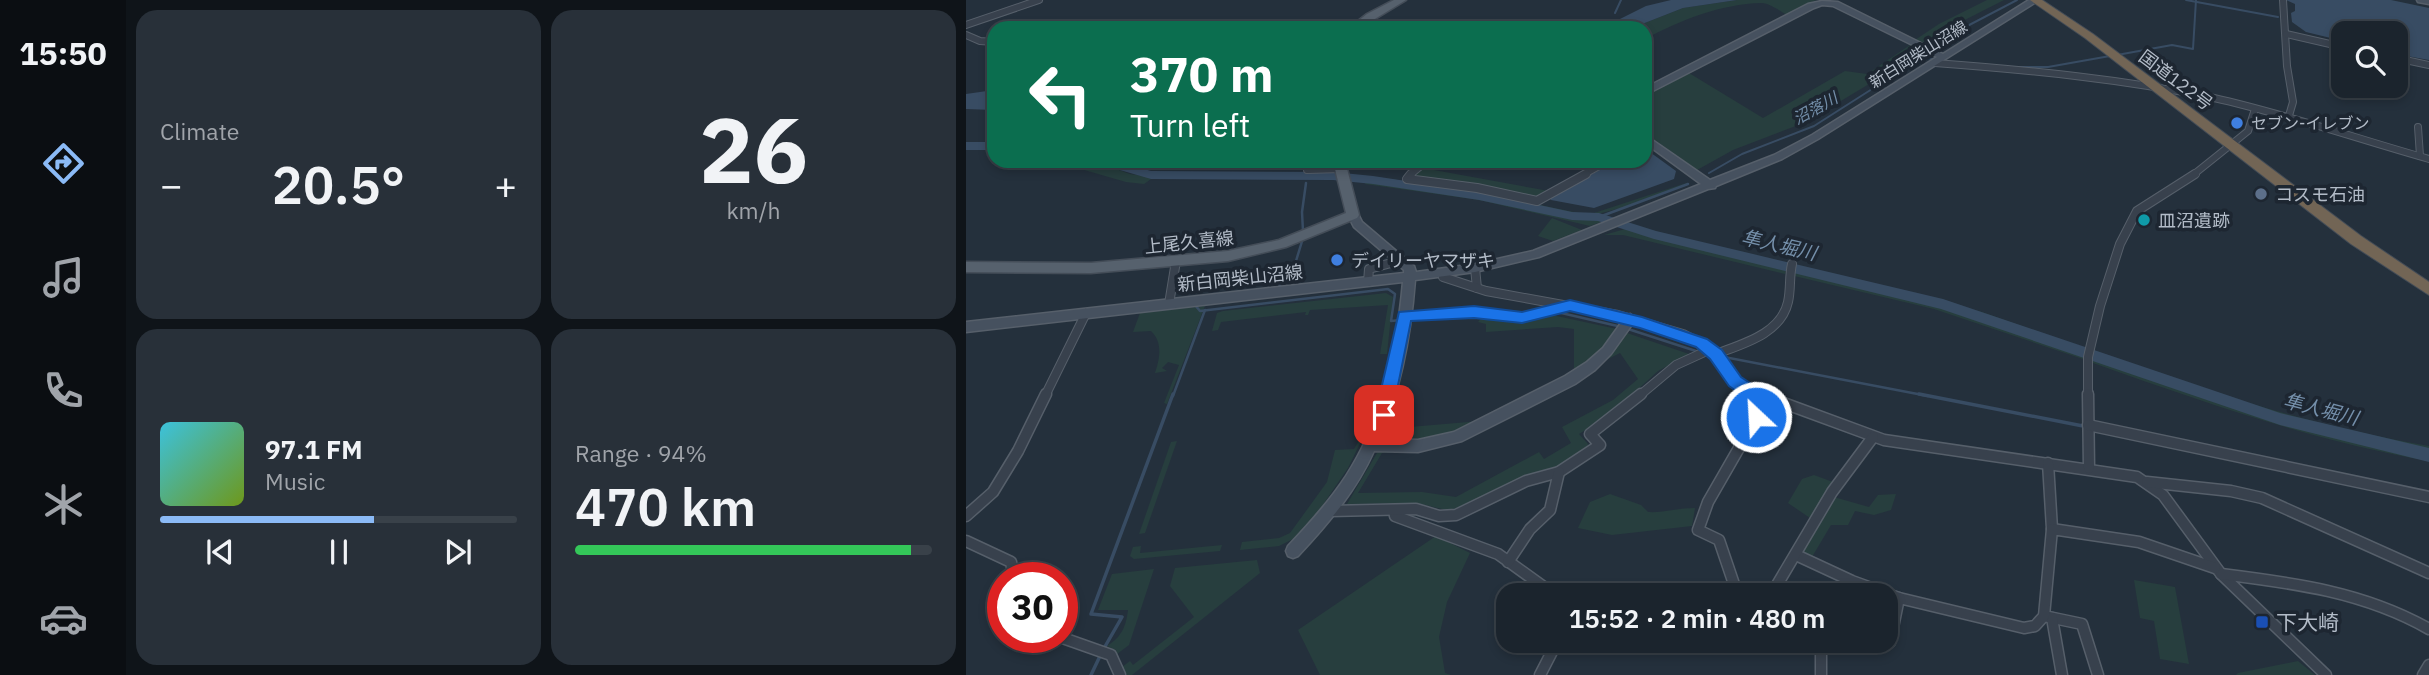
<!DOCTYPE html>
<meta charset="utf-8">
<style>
body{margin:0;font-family:"IBM Plex Sans","Noto Sans JP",sans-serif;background:#283039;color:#f1f3f6;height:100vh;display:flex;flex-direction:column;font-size:26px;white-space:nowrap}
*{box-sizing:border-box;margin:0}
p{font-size:23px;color:#a0a4aa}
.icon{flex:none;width:38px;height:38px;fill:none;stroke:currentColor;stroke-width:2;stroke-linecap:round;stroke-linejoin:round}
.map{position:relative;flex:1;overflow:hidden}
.drawer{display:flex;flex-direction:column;gap:10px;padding:10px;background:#0f1419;width:840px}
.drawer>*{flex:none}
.top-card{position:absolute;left:21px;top:21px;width:665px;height:147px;border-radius:21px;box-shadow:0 4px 10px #0003,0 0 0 2px #394149;background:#0b6e4f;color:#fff;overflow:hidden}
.controls{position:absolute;left:1365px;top:21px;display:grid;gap:14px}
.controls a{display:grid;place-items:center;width:77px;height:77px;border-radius:14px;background:#1b242d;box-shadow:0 4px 10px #0003,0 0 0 2px #394149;font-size:35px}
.speed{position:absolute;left:21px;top:562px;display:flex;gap:14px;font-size:35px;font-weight:700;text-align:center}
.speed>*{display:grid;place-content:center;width:91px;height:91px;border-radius:50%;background:#1b242d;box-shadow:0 4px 10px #0003,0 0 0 2px #394149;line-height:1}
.speed .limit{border:10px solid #d22;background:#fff;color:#111}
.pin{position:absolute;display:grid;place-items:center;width:60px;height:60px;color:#fff;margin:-30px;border-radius:14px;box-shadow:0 4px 10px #0006}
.me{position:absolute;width:77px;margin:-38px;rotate:335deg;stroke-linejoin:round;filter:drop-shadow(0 0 5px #0008)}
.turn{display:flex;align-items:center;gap:24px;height:147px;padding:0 28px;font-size:32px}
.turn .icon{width:91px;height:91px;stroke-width:2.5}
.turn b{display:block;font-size:49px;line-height:60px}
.big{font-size:52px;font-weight:600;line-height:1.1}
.drawer .widget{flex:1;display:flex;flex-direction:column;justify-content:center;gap:10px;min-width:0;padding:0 24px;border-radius:21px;background:#283039}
.drawer .dial{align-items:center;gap:0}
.dial b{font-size:91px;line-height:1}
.song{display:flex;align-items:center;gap:21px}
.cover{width:84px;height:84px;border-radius:10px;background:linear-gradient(135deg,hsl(190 70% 55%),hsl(80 70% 35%))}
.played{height:7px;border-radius:4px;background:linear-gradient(90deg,#8bbaf6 60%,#394149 60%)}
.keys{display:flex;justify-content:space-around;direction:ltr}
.heat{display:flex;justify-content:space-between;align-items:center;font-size:38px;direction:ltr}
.charge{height:10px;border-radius:5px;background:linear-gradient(90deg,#34c759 94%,#394149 0)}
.drawer .tiles{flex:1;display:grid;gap:10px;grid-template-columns:repeat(2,1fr)}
.trip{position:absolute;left:530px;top:583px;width:402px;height:70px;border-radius:21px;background:#1b242d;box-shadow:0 4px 10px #0003,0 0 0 2px #394149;font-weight:600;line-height:70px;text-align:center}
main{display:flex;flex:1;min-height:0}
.tab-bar{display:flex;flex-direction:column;width:126px;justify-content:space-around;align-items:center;background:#0b0e12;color:#a0a4aa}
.tab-bar .icon{width:49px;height:49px}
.tab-bar .active{color:#8bbaf6}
.tab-bar b{font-size:32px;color:#f1f3f6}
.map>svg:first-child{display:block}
</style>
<main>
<nav class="tab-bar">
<b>15:50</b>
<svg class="icon active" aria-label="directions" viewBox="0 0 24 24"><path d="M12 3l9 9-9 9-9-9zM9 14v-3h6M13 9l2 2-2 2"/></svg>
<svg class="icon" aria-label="music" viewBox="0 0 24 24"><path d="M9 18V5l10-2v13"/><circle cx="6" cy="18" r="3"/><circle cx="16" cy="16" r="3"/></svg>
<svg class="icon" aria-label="phone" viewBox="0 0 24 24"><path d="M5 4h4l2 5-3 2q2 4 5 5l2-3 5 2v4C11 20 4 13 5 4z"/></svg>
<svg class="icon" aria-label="climate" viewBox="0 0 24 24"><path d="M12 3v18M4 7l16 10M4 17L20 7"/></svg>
<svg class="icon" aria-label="car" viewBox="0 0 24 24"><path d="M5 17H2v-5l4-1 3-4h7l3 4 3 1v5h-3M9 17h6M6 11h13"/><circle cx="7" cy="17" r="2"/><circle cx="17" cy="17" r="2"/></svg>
</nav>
<section class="drawer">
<div class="tiles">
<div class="widget"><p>Climate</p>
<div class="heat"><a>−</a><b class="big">20.5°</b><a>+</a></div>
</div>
<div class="widget dial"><b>26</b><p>km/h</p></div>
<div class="widget">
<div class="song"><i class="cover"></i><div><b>97.1 FM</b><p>Music</p></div></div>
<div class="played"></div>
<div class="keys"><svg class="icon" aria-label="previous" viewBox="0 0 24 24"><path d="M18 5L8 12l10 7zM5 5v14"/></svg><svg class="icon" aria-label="pause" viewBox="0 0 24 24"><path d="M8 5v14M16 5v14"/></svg><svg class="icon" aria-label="next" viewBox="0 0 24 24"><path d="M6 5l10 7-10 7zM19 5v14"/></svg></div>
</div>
<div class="widget"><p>Range · 94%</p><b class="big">470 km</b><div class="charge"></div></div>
</div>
</section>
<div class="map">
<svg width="1463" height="675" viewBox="0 0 1463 675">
<rect width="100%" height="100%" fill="#24303c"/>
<g fill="#273e3e">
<path d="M771,0H850L821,15C814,11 803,3 796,3C754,4 715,20 679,39V28H666L717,8Z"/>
<path d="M1021,0H1038L981,29L959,45L949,40L973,24Z"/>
<path d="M944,45L954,50L923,72L840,122L767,150L731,170L679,133V96L723,73L797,118L879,71L901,74Z"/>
<path d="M87,161H128L164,174L186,177L340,179H185L178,184L160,182Z"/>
<path d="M466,161H485L468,170L583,191L571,197L446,176Z"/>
<path d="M404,176L508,191L622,215L723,182L659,207L620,217L525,196L403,179Z"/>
<path d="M400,182L507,196L604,219H630L635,222L624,226L513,200L399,184Z"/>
<path d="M586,218L616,230L587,241L572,236Z"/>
<path d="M659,229L821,268L819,274L657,235H638Z"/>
<path d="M829,265L1016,312L1121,349L974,302L828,267Z"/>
<path d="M827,270L1011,316L1119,354L1117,359L968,309L824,275Z"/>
<path d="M420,293L427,297L421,354H414L422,305L344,310L342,315H339L340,312L255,322L252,330L246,331L251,313L257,311Z"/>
<path d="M239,306L201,404L198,403L213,365L202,362L196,368L201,371L189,373C194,359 197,342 185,331L167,332L174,313Z"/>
<path d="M586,315L651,329C642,343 626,367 608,369V329L592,327L520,332V324L512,322L516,317L557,322Z"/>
<path d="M661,333L723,354L692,371L645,414L613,434L622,444L621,447L589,468L559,475L492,508L480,510L451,503L381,504L411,453L416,451L441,452L416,453L392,493L456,492L490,497L573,452L578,459L605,443L596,427L647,400L672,379L654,353L640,360Z"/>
<path d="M1128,352C1237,391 1348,426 1463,446V453L1305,415Z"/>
<path d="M1127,357L1286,414L1463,458V461C1345,440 1240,403 1127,363Z"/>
<path d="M409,413L382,468L354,509L327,539L313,546L274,550L276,542L313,538L324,533L361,482L369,450L388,449L400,429L401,415Z"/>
<path d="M514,421C480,436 459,440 422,441L418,434L420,429Z"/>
<path d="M211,441L179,533L173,534L205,442Z"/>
<path d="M848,475L867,482L844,518L822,503L836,479Z"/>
<path d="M644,494L675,505L682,512C697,513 712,508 729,508L726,526L646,535L612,528L624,502Z"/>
<path d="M930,494L925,510L908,515L889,511L882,525H865L846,557L836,552L868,497L903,507L912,495Z"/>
<path d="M470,536L504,553L481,602L473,637L479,673L485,675H354L332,630Z"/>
<path d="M256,545L254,551L168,559L164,556L167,547L175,546L174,553Z"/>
<path d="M291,560L294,573L166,675H161L156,667L164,661L167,665L228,617L204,586L209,568Z"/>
<path d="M188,569L163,645L151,654L150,650L141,646C156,637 160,626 162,610H132L146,574Z"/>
<path d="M1168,580L1209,587L1223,664L1194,659L1188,621L1174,618Z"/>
<path d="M1332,661L1349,675H1270L1272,673Z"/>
</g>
<g fill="#384c63">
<path d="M705,0H771L717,8L666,28H636L680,6Z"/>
<path d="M1320,0H1425L1463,8V60L1430,54V33H1377V41L1340,32L1326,22L1325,13L1329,11V4Z"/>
<path d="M28,90V110L0,109V94Z"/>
<path d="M681,150L710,171L708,179L628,208L585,200L584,198L649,161H679Z"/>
</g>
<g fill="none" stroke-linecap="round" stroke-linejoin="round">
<g stroke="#384c63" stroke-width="2">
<path d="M1220,0L1312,17"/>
<path d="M649,13L655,0"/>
<path d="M967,49L986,34L1051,0"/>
<path d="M1151,55L1206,45L1227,49L1230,0"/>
<path d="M957,57L971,60"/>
<path d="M1054,67H1082L1144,56"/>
<path d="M743,173L776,154L848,126L961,54"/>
</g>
<g stroke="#384c63" stroke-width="2.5">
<path d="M633,217L722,184"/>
<path d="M337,231L336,212L340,183"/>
<path d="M315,288L311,279L330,261L337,238"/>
<path d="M229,305L234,311L422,289L429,294L425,321L435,320"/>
<path d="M591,312L656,327"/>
<path d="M662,329L733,352"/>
<path d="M753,356L962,396"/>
<path d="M207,396L239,310"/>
</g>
<g stroke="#384c63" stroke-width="3.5">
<path d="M953,394L1117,426"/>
<path d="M137,650L156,617L125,614L207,394"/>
<path d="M125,675L134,656"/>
</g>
<g fill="#384c63" fill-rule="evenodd">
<rect x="0" y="142" width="28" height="8"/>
<path d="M131,161H150L185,171L367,172L407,176L513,192L606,212L633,213L690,231L977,299L1314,413L1463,448V462L1314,425L975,309L688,239L632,221L606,220L513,200L407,184L367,180L185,179L133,164Z"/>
</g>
<g stroke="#565f6a" stroke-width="8">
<g id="street-far2">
<path d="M1317,0L1321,66L1327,102L1322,119"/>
<path d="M0,25L73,0"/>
<path d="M1320,34L1377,47"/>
<path d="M0,35L14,41L28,42"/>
<path d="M1430,58L1463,65"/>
<path d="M969,63C1063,70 1156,79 1248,98C1320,114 1392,139 1463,159"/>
<path d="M1452,127L1454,156"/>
<path d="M341,170L375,169"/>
<path d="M444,175L461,161"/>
<path d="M617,175L642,161"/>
<path d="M1227,175L1282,131L1289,109"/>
</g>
</g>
<g stroke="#565f6a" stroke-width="10">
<g id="street-far1">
<path d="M445,174L441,179L511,188L571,201L620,174"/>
<path d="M509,268L511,288"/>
<path d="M477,277L520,291L652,315L717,334L742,347L778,389L798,396"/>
<path d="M402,282L403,269L436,260"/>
<path d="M203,304L210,261"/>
<path d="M439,316L508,312L556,317L599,307"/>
<path d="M750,354C776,344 815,334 822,302C825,289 823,277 826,264"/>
<path d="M784,392L786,396"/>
<path d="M79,396L120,313"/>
<path d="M673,396L710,365L745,349"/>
<path d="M1122,396V357L1134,306L1154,244L1171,211L1229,174"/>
</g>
</g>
<g stroke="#565f6a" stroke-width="13">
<g id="street">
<path d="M793,394L918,440L1171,477L1197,495L1255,574L1360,675"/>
<path d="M1122,394L1123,468"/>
<path d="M1122,425L1463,497"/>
<path d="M1082,463L1086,529"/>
<path d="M1181,482L1265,491L1296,498L1463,573"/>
<path d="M428,510L429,516L532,554L589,595"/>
<path d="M364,511L450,509L473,516L490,515L560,481L593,472L634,445L624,434L675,394"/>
<path d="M0,516L27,492L52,451L80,394"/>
<path d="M0,541L45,562L48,578"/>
<path d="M830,555L886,581L933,598"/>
<path d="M542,562L564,529L584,510L593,472"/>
<path d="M1255,574C1328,583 1398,592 1463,629"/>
<path d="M771,593L753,540L732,530L742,502L788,422L790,408L785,394"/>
<path d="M768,595L784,592L791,595"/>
<path d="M805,595L866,492L907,437"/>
<path d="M1078,616L1116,624L1132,675"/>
<path d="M1086,618L1096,675"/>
<path d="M94,637L145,655L154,675"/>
<path d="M855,640V675"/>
<path d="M915,640L924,642L933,598L1058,628L1069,626L1078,616L1086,529L1173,542L1249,568"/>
<path d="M574,675L592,640"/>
<path d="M1457,675L1463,665"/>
</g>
</g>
<g stroke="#565f6a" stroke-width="3">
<g id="secondary">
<path d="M1063,0H1073L852,139L816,159L750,186L749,188L742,189L573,257L509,272L449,280C445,334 435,390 413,439L452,440L488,432L599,376L621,362L637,348L660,316L664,314L670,319L645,354L629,370L609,384L496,441L452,452L408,451C390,491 362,524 332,556L327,558L322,556L320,551L322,546C343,524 363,502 380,476C417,420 431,348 437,282L0,332V322L438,273V270L388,227L382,215L387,211L391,212L396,222L448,266L450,272L509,264L567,251L735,184L679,143V135L744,180L808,155L846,135L971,57L867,6L856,5L848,8L679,95V88L842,4L856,1L872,2L977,54Z"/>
<path d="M1451,0H1463V4L1452,2Z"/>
</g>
</g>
<g stroke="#444d58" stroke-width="3">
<g id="primary">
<path d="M428,0H440L394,28H383L401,14Z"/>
<path d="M367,161H379L393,215L391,218L320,247L262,261L125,273L0,272V262L125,263L262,251L313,240L380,213Z"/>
</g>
</g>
<g stroke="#434c57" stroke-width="2">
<path id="highway" d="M1064,0H1076L1127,34L1395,236L1463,282V295L1385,244L1119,38Z"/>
</g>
<use href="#street-far2" stroke="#38414d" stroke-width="6"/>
<use href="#street-far1" stroke="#38414d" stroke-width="8"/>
<use href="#street" stroke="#38414d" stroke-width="10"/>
<use href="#secondary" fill="#46515f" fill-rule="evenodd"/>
<use href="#primary" fill="#56616d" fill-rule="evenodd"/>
<use href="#highway" fill="#726555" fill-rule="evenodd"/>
</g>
<path fill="#1a73e8" stroke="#114b97" stroke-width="2" d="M604,300L676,317L741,339L756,350L775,377L790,387L798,408L796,422L790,424L784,422L777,396L763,386L744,359L730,347L674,328L604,311L556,323L508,318L445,321L426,415L424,420L418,422L412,420L409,415L433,312L508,306L556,312Z"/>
<g fill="#3f7fe0" stroke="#1d2631" stroke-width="2.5">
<circle cx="1271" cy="123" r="7"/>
<circle cx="371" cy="260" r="7"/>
</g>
<circle fill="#5c6f8a" stroke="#1d2631" stroke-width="2.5" cx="1295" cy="194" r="7"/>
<circle fill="#0f9aa8" stroke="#1d2631" stroke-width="2.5" cx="1178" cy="220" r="7"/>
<rect fill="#1a4fb4" stroke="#1d2631" stroke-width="2.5" x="1289" y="615" width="14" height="14" rx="3.5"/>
<g text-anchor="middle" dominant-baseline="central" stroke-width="7" stroke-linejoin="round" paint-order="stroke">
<g font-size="16" fill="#b3bcc8" stroke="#1d2631">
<text transform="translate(952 54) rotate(-32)">新白岡柴山沼線</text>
</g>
<g font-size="16" font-style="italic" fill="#748faa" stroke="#1d2631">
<text transform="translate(849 108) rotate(-29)">沼落川</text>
</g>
<g font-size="16" fill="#b3bcc8" stroke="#1d2631" text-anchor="start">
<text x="1285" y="123">セブン-イレブン</text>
</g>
<g font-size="18" fill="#b3bcc8" stroke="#1d2631">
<text transform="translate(1210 80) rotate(37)">国道122号</text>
<text transform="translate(223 242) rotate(-6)">上尾久喜線</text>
<text transform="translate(274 278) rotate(-6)">新白岡柴山沼線</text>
</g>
<g font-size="18" fill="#b3bcc8" stroke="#1d2631" text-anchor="start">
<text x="1309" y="194">コスモ石油</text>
<text x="1192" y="220">皿沼遺跡</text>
<text x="385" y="260">デイリーヤマザキ</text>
</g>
<g font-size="19" font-style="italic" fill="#748faa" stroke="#1d2631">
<text transform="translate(813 245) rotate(13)">隼人堀川</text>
<text transform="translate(1355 409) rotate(14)">隼人堀川</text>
</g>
<g font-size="21" fill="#b3bcc8" stroke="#1d2631" text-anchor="start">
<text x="1310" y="622">下大崎</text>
</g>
</g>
</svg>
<div class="controls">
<a><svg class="icon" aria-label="search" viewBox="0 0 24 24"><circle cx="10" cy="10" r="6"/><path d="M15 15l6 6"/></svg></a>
</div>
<div class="speed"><div class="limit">30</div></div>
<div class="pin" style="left:418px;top:415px;background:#d93025"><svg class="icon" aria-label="arrive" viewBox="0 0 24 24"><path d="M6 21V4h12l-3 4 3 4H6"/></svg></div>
<svg class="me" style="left:790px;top:417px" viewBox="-20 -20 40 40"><circle r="17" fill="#1a73e8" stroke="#fff" stroke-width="3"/><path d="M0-11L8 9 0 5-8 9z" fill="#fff"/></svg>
<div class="trip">15:52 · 2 min · 480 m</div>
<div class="top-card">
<div class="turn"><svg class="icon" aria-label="left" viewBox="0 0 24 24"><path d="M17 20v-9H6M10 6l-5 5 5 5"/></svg><div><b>370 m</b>Turn left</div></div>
</div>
</div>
</main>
